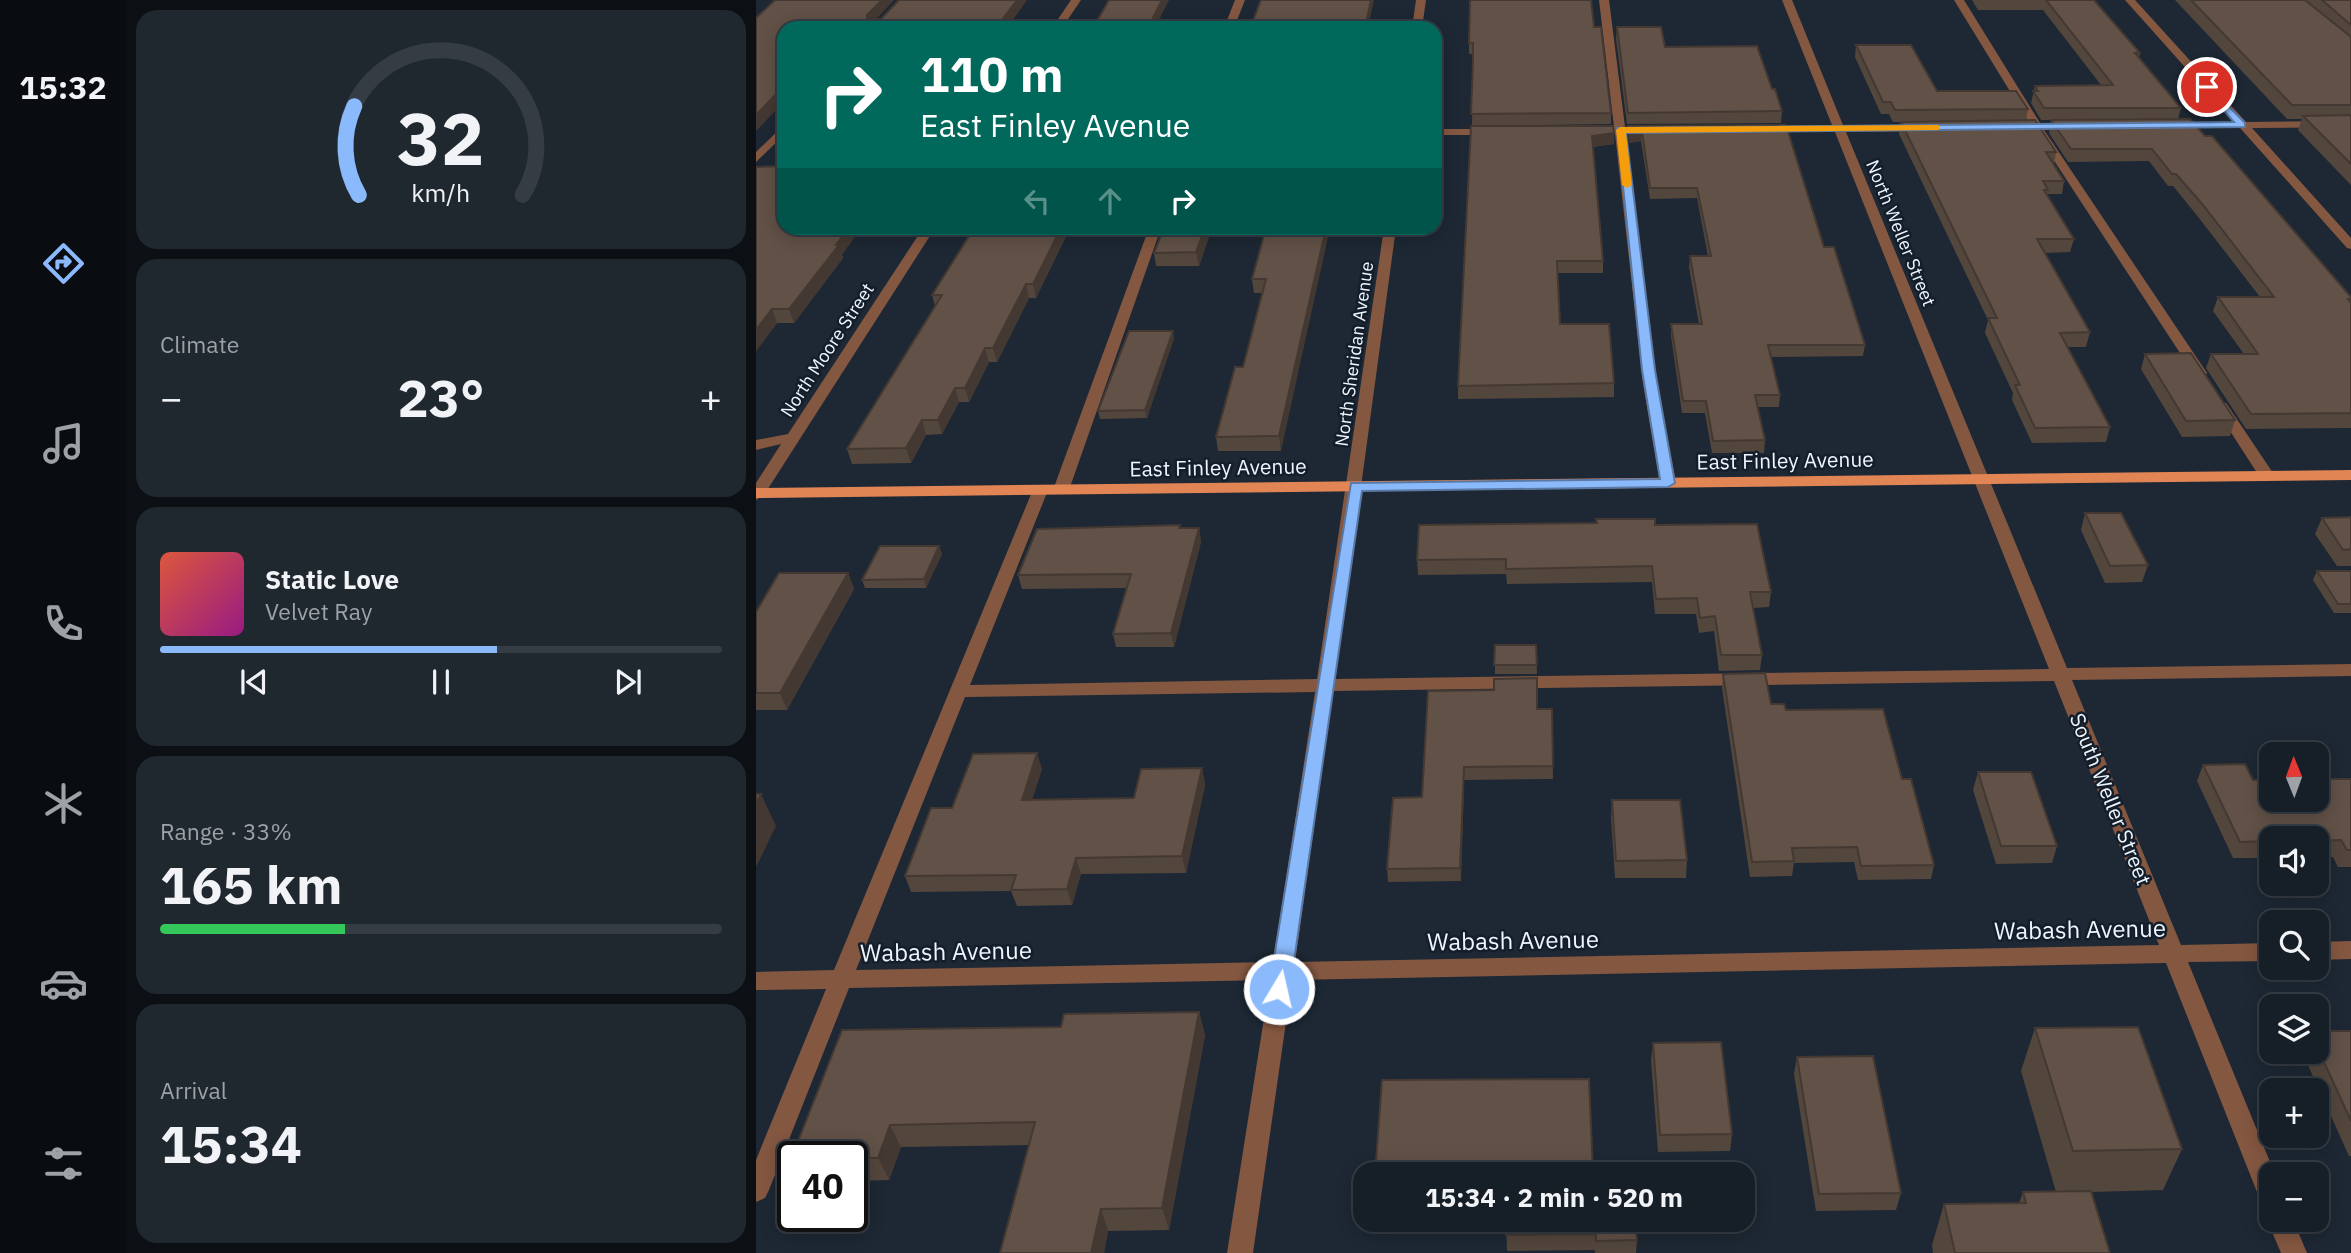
<!DOCTYPE html>
<meta charset="utf-8">
<style>
body{margin:0;font-family:"IBM Plex Sans",sans-serif;background:#1f272f;color:#f1f3f6;height:100vh;display:flex;flex-direction:column;font-size:26px;white-space:nowrap}
*{box-sizing:border-box;margin:0}
p{font-size:23px;color:#9ea2a7}
.icon{flex:none;width:38px;height:38px;fill:none;stroke:currentColor;stroke-width:2;stroke-linecap:round;stroke-linejoin:round}
.map{position:relative;flex:1;overflow:hidden}
.panel{display:flex;flex-direction:column;gap:10px;padding:10px;background:#0c1015;width:630px}
.panel>*{flex:none}
.top-card{position:absolute;left:21px;top:21px;width:665px;height:214px;border-radius:21px;box-shadow:0 4px 18px #0003,0 0 0 2px #353c44;background:#00695c;color:#fff;overflow:hidden}
.needle{width:46px;rotate:359deg}
.fabs{position:absolute;left:1503px;top:742px;display:grid;gap:14px}
.fabs a{display:grid;place-items:center;width:70px;height:70px;border-radius:14px;background:#161e27;box-shadow:0 4px 18px #0003,0 0 0 2px #353c44;font-size:35px}
.speed{position:absolute;left:21px;top:1141px;display:flex;gap:14px;font-size:35px;font-weight:700;text-align:center}
.speed>*{display:grid;place-content:center;width:91px;height:91px;border-radius:50%;background:#161e27;box-shadow:0 4px 18px #0003,0 0 0 2px #353c44;line-height:1}
.speed .limit{border:4px solid #111;border-radius:10px;background:#fff;color:#111}
.pin{position:absolute;display:grid;place-items:center;width:60px;height:60px;color:#fff;margin:-30px;border:4px solid #fff;border-radius:50%;box-shadow:0 2px 7px #0007}
.me{position:absolute;width:77px;margin:-38px;rotate:9deg;stroke-linejoin:round;filter:drop-shadow(0 0 5px #0008)}
.turn{display:flex;align-items:center;gap:24px;height:147px;padding:0 28px;font-size:32px}
.turn .icon{width:91px;height:91px;stroke-width:2.5}
.turn b{display:block;font-size:49px;line-height:60px}
.lanes{display:flex;align-items:center;height:66px;padding:0 28px;background:#0003;justify-content:center;gap:35px;direction:ltr}
.lanes .off{opacity:.35}
.big{font-size:52px;font-weight:800;line-height:1.1}
.panel .tile{flex:1;display:flex;flex-direction:column;justify-content:center;gap:10px;min-width:0;padding:0 24px;border-radius:21px;background:#1f272f}
.panel .dial{align-items:center;gap:0}
.dial svg{height:182px;overflow:visible;fill:none;stroke:#353c44;stroke-width:7;stroke-linecap:round;text-anchor:middle}
.dial text{fill:#f1f3f6;stroke:none}
.song{display:flex;align-items:center;gap:21px}
.cover{width:84px;height:84px;border-radius:10px;background:linear-gradient(135deg,hsl(10 70% 55%),hsl(310 70% 35%))}
.played{height:7px;border-radius:4px;background:linear-gradient(90deg,#8abafc 60%,#353c44 60%)}
.keys{display:flex;justify-content:space-around;direction:ltr}
.heat{display:flex;justify-content:space-between;align-items:center;font-size:38px;direction:ltr}
.charge{height:10px;border-radius:5px;background:linear-gradient(90deg,#34c759 33%,#353c44 0)}
.trip{position:absolute;left:597px;top:1162px;width:402px;height:70px;border-radius:21px;background:#161e27;box-shadow:0 4px 18px #0003,0 0 0 2px #353c44;font-weight:800;line-height:70px;text-align:center}
main{display:flex;flex:1;min-height:0}
.menu{display:flex;flex-direction:column;width:126px;justify-content:space-around;align-items:center;background:#090c10;color:#9ea2a7}
.menu .icon{width:49px;height:49px}
.menu .current{color:#8abafc}
.menu b{font-size:32px;color:#f1f3f6}
.map>svg:first-child{display:block}
</style>
<main>
<nav class="menu">
<b>15:32</b>
<svg class="icon current" aria-label="directions" viewBox="0 0 24 24"><path d="M12 3l9 9-9 9-9-9zM9 14v-3h6M13 9l2 2-2 2"/></svg>
<svg class="icon" aria-label="music" viewBox="0 0 24 24"><path d="M9 18V5l10-2v13"/><circle cx="6" cy="18" r="3"/><circle cx="16" cy="16" r="3"/></svg>
<svg class="icon" aria-label="phone" viewBox="0 0 24 24"><path d="M5 4h4l2 5-3 2q2 4 5 5l2-3 5 2v4C11 20 4 13 5 4z"/></svg>
<svg class="icon" aria-label="climate" viewBox="0 0 24 24"><path d="M12 3v18M4 7l16 10M4 17L20 7"/></svg>
<svg class="icon" aria-label="car" viewBox="0 0 24 24"><path d="M5 17H2v-5l4-1 3-4h7l3 4 3 1v5h-3M9 17h6M6 11h13"/><circle cx="7" cy="17" r="2"/><circle cx="17" cy="17" r="2"/></svg>
<svg class="icon" aria-label="filters" viewBox="0 0 24 24"><path d="M4 7h16M4 17h16"/><circle cx="9" cy="7" r="2"/><circle cx="15" cy="17" r="2"/></svg>
</nav>
<section class="panel">
<div class="tile dial"><svg viewBox="0 0 100 80">
<path d="M14 69A42 42 0 1 1 86 69"/>
<path d="M14 69A42 42 0 0 1 12 30" stroke="#8abafc"/>
<text x="50" y="56" font-size="32" font-weight="700">32</text>
<text x="50" y="72" font-size="11">km/h</text>
</svg></div>
<div class="tile"><p>Climate</p>
<div class="heat"><a>−</a><b class="big">23°</b><a>+</a></div>
</div>
<div class="tile">
<div class="song"><i class="cover"></i><div><b>Static Love</b><p>Velvet Ray</p></div></div>
<div class="played"></div>
<div class="keys"><svg class="icon" aria-label="previous" viewBox="0 0 24 24"><path d="M18 5L8 12l10 7zM5 5v14"/></svg><svg class="icon" aria-label="pause" viewBox="0 0 24 24"><path d="M8 5v14M16 5v14"/></svg><svg class="icon" aria-label="next" viewBox="0 0 24 24"><path d="M6 5l10 7-10 7zM19 5v14"/></svg></div>
</div>
<div class="tile"><p>Range · 33%</p><b class="big">165 km</b><div class="charge"></div></div>
<div class="tile"><p>Arrival</p><b class="big">15:34</b></div>
</section>
<div class="map">
<svg width="1595" height="1253" viewBox="0 0 1595 1253">
<rect width="100%" height="100%" fill="#1d2834"/>
<g fill="none" stroke-linecap="round" stroke-linejoin="round">
<g fill="#845741" fill-rule="evenodd">
<path d="M315,0H325L306,28H296Z"/>
<path d="M479,0H489L478,28H468Z"/>
<path d="M660,0H670L666,28H656Z"/>
<path d="M843,0H853L869,127H895L900,130L895,133L869,134L901,383L920,483L912,488L904,483L887,383L859,134H836L831,131L836,128L858,127Z"/>
<path d="M1026,0H1036L1087,125H1168L1173,128L1168,131L1090,132L1311,668L1595,664V676L1316,680L1425,945L1516,943V961L1432,962L1519,1174H1516V1208L1507,1205L1503,1197L1410,963L536,980L497,1253H471L514,980L93,988L13,1190L9,1198L0,1202V1160L70,989L0,990V972L78,970L278,487H290L292,490L214,685L561,679L628,228H640L579,679L1293,669L1079,132H1007L1002,129L1007,126L1076,125ZM1298,681L1403,945L539,962L577,691ZM559,692L517,962L100,970L209,697Z"/>
<path d="M1198,0H1208L1284,123H1319L1324,126L1319,129L1288,130L1451,373L1449,376H1439L1278,130H1263L1258,127L1274,124Z"/>
<path d="M1369,0H1379L1490,122L1595,121V127L1496,128L1595,238V249L1591,248L1484,128H1413L1412,126L1417,123L1478,122Z"/>
<path d="M28,125V135L0,162V152Z"/>
<path d="M679,129H738L743,132L738,135H679Z"/>
<path d="M167,228H179L8,495L0,500V483L25,444L0,450V440L32,434Z"/>
<path d="M393,228H405L313,490L311,493H299L297,490Z"/>
<path d="M1465,402L1470,403L1519,476L1516,479H1506L1503,476L1458,406Z"/>
<path d="M1595,941V959L1561,960V942Z"/>
<path d="M1516,1211V1220H1537L1551,1253H1525L1511,1220Z"/>
</g>
<path fill="#e18555" fill-rule="evenodd" d="M1595,470V480L0,498V488Z"/>
</g>
<g fill="#53463d">
<path d="M1216,0H1338L1384,53L1383,58L1425,108L1422,119L1449,136L1595,297V428L1490,429L1450,368L1455,354H1488L1457,311L1462,297H1504L1443,218L1417,186H1412L1393,161L1312,162L1293,133L1295,120H1327H1285L1275,103L1279,86L1345,85L1287,10H1222Z"/>
<path d="M1419,0H1595V185L1542,130L1546,119H1531Z"/>
<path d="M713,22L838,27L855,113V124L716,126L717,54H713Z"/>
<path d="M861,27L1016,89L1026,111L1025,123L871,124L860,38Z"/>
<path d="M1100,45L1181,91L1272,109L1270,120L1300,152L1298,164L1308,181L1306,194H1292L1291,195L1318,239L1314,252L1288,253L1334,332L1330,347H1311L1354,427L1350,442L1276,443L1256,400L1257,393L1229,333L1232,320L1143,134L1144,122H1137L1133,114H1125L1099,57Z"/>
<path d="M1030,125L1068,247L1109,345L1107,356L1015,357L1024,395L1023,407H1002L1009,440L1008,453H956L949,413H926L915,336V324H943L933,267L934,256H952L941,198L894,199L885,141L873,143L872,126Z"/>
<path d="M715,126L858,144L837,147L847,261V273H802L804,324L858,383V397L702,399V386Z"/>
<path d="M0,167L86,255L87,258L38,323H21L0,351Z"/>
<path d="M218,228H314L280,298H273L241,362H233L213,402H203L186,434L170,435L155,463L96,464L91,449L179,306L176,295Z"/>
<path d="M408,228H456L443,266H400L398,253Z"/>
<path d="M510,228L525,451H462L460,437L487,367L506,293H498L496,279Z"/>
<path d="M418,338L391,418L344,419L342,411Z"/>
<path d="M1389,354L1479,420L1474,436L1426,437L1385,369Z"/>
<path d="M1329,513L1392,565L1386,582L1349,583L1325,530Z"/>
<path d="M1595,517V566H1581L1559,534L1566,518Z"/>
<path d="M899,525L1015,592L1013,607L997,608L1006,655L1004,670L963,671L958,631L943,633L940,614H899L896,582L751,584L750,574L662,575L661,560Z"/>
<path d="M424,528H443L445,542L418,647H360L357,634L371,588L266,589L262,575Z"/>
<path d="M183,546L186,554L170,588H109L106,580Z"/>
<path d="M1561,571H1595V613H1578L1557,580Z"/>
<path d="M92,573L98,589L31,710H0V612Z"/>
<path d="M739,645H780L781,674H739Z"/>
<path d="M967,674L1015,704L1030,710L1146,779L1178,865L1175,879L1102,880L1098,862L1038,863L1036,876L994,877L966,688Z"/>
<path d="M781,709H796L797,779L708,780L705,881L632,882L631,869L666,797Z"/>
<path d="M1447,765L1497,780L1595,779V867H1582L1577,857H1561V838H1516V858H1477L1441,781Z"/>
<path d="M446,768L449,785L430,873L325,874L316,905L261,906L255,891L155,892L149,876L196,808L286,769L276,799L378,798Z"/>
<path d="M1222,772L1301,846L1296,863L1240,864L1217,790Z"/>
<path d="M856,800L931,860L930,878H859L855,818Z"/>
<path d="M443,1012L449,1035L413,1230L352,1231L348,1253H244L273,1145L145,1147L133,1180L96,1181V1157H37V1163L35,1159L86,1030L305,1027L308,1014Z"/>
<path d="M1279,1028L1426,1149L1407,1190L1335,1192L1354,1253H1177L1176,1245L1188,1204L1263,1203L1267,1192H1300L1265,1071Z"/>
<path d="M1561,1031H1595V1156H1593L1546,1052H1561Z"/>
<path d="M897,1043L976,1134L974,1151L902,1152L895,1060Z"/>
<path d="M1041,1057L1145,1193L1140,1210L1060,1211L1038,1074Z"/>
<path d="M750,1220L881,1240L880,1253H839V1250L751,1251Z"/>
</g>
<g fill="#443932">
<path d="M126,0H138L114,26L111,19V15Z"/>
<path d="M261,0H271L251,28H240Z"/>
<path d="M406,0H413L399,28H392Z"/>
<path d="M615,0H618L612,28H609Z"/>
<path d="M28,86V102L0,131V115Z"/>
<path d="M886,131L885,141L873,143V132Z"/>
<path d="M858,133V144L836,147V136Z"/>
<path d="M92,228H105L86,255L87,258L38,323L33,309Z"/>
<path d="M305,228H314L280,298L277,284Z"/>
<path d="M449,228H456L443,266L440,252Z"/>
<path d="M570,228H574L525,451L523,436Z"/>
<path d="M270,284L273,298L241,362L237,348Z"/>
<path d="M16,309L21,323L0,351V330Z"/>
<path d="M417,331L418,338L391,418L389,410Z"/>
<path d="M229,348L233,362L213,402L209,388Z"/>
<path d="M199,388L203,402L186,434L182,420Z"/>
<path d="M166,420L170,435L155,463L150,448Z"/>
<path d="M443,528L445,542L418,647L415,633Z"/>
<path d="M183,546L186,554L170,588L168,579Z"/>
<path d="M92,573L98,589L31,710L24,693Z"/>
<path d="M281,753L286,769L271,816L266,800Z"/>
<path d="M708,767V780L705,881L704,868Z"/>
<path d="M446,768L449,785L430,873L426,856Z"/>
<path d="M5,794L20,826L0,867V804Z"/>
<path d="M320,858L325,874L316,905L311,889Z"/>
<path d="M443,1012L449,1035L413,1230L406,1208Z"/>
<path d="M134,1125L145,1147L133,1180L122,1158Z"/>
<path d="M345,1209L352,1231L348,1253H335Z"/>
</g>
<g fill="#615147" stroke="#443932" stroke-width="2">
<path d="M19,0H126L111,15V19H125L143,0H261L240,28H28V86L0,115V18Z"/>
<path d="M353,0H406L392,28H337Z"/>
<path d="M505,0H615L609,28H494Z"/>
<path d="M714,0H835L838,27H845L855,113L715,114L717,62V43H713Z"/>
<path d="M1290,0H1338L1384,53H1379L1425,108H1288L1277,91H1282L1279,86L1357,85Z"/>
<path d="M1435,0H1549L1595,37V105H1536Z"/>
<path d="M1566,0H1595V25Z"/>
<path d="M861,27H905L909,47L1001,46L1016,89H1019L1026,111L872,113Z"/>
<path d="M1100,45H1155L1181,91H1260L1272,109L1139,110L1135,102H1127Z"/>
<path d="M1595,115V164L1547,116Z"/>
<path d="M1434,119L1449,136H1456L1595,297V299H1592L1595,303V413L1495,414L1455,354H1502L1462,297H1518L1447,205L1420,174H1416L1396,149H1315L1295,120Z"/>
<path d="M1279,120L1300,152H1290L1308,181H1287L1292,190H1288L1318,239H1281L1334,332L1304,333L1354,427L1279,428L1259,385H1264L1232,318H1241L1145,122Z"/>
<path d="M1030,125L1068,247H1078L1109,345H1012L1024,395H999L1009,440L957,441L950,401H927L915,324H946L934,256H955L941,188H894L886,131L873,132L872,126Z"/>
<path d="M715,126H857L858,133L836,136L847,261H801L804,324H853L858,383L702,386Z"/>
<path d="M28,166V228H92L80,245H83L33,309H16L0,330V167Z"/>
<path d="M218,228H305L277,284H270L237,348H229L209,388H199L182,420H166L150,448L91,449L186,295H176Z"/>
<path d="M408,228H449L440,252L398,253Z"/>
<path d="M510,228H570L523,436L460,437L479,367H487L510,279H496Z"/>
<path d="M373,331H417L389,410L342,411Z"/>
<path d="M1435,353L1479,420L1430,421L1389,354Z"/>
<path d="M1329,513H1365L1392,565L1354,566Z"/>
<path d="M1595,517V549L1587,550L1566,518Z"/>
<path d="M840,519H899V525L1001,524L1015,592H994L1006,655H965L959,616L944,618L941,598L900,599L896,566L750,569V559L661,560L663,525L841,523Z"/>
<path d="M424,525L423,528H443L415,633L357,634L375,574L262,575L281,529Z"/>
<path d="M124,546H183L168,579L106,580Z"/>
<path d="M1561,571H1595V604H1582Z"/>
<path d="M23,573H92L24,693H0V612Z"/>
<path d="M739,645H780L781,665H738Z"/>
<path d="M1009,673L1015,704H1028L1030,710L1127,709L1146,779H1155L1178,865L1105,866L1101,847L1036,848L1038,861L996,862L967,674Z"/>
<path d="M781,678V709H796L797,766L708,767L704,868L631,869L637,798L666,797L672,691L738,690V679Z"/>
<path d="M281,753L266,800L378,798L385,769L446,768L426,856L320,858L311,889L255,890L260,875L149,876L175,808H196L217,754Z"/>
<path d="M1489,764L1497,780H1516V800H1561V779H1595V850H1591L1585,840L1561,841V838H1516V841L1484,842L1447,765Z"/>
<path d="M1222,772H1275L1301,846H1245Z"/>
<path d="M0,794H5L0,804Z"/>
<path d="M856,800H924L931,860L860,861Z"/>
<path d="M443,1012L406,1208L345,1209L335,1253H244L279,1122L134,1125L122,1158H96V1157H37V1159H35L86,1030L305,1027L308,1014Z"/>
<path d="M1382,1027L1426,1149L1317,1151L1279,1028Z"/>
<path d="M1561,1031H1595V1121L1561,1047Z"/>
<path d="M965,1042L976,1134L904,1135L897,1043Z"/>
<path d="M1117,1056L1145,1193L1063,1194L1041,1057Z"/>
<path d="M833,1079L837,1174H619L626,1080Z"/>
<path d="M1335,1191L1354,1253H1199L1188,1204L1270,1203L1267,1192Z"/>
<path d="M750,1220H879L881,1240L840,1241V1234L750,1235Z"/>
</g>
<path fill="#8abafc" stroke="#5a79a4" stroke-width="2" d="M1451,84L1489,123V127L870,133L899,370L919,483L912,487L606,491L534,989L531,995L523,997L516,995L513,989L595,483L904,479L886,370L861,128L1478,122L1447,87Z"/>
<path fill="#f59e0b" d="M1180,125H1183V130L870,133L876,185L871,188L866,185L860,130L864,127Z"/>
<g text-anchor="middle" dominant-baseline="central" stroke-width="5" stroke-linejoin="round" paint-order="stroke">
<g font-size="18" fill="#eef5fd" stroke="#131e2a">
<text transform="translate(1145 233) rotate(68)">North Weller Street</text>
<text transform="translate(71 350) rotate(-57)">North Moore Street</text>
<text transform="translate(598 354) rotate(-82)">North Sheridan Avenue</text>
</g>
<g font-size="21" fill="#eef5fd" stroke="#131e2a">
<text transform="translate(1029 460) rotate(-1)">East Finley Avenue</text>
<text transform="translate(462 467) rotate(-1)">East Finley Avenue</text>
<text transform="translate(1355 799) rotate(68)">South Weller Street</text>
</g>
<g font-size="24" fill="#eef5fd" stroke="#131e2a">
<text transform="translate(1324 929) rotate(-1)">Wabash Avenue</text>
<text transform="translate(757 940) rotate(-1)">Wabash Avenue</text>
<text transform="translate(190 951) rotate(-1)">Wabash Avenue</text>
</g>
</g>
</svg>
<div class="fabs">
<a><svg class="needle" viewBox="-14 -14 28 28"><path d="M0-13l5 13h-10z" fill="#e53935"/><path d="M0 13l5-13h-10z" fill="#9ea2a7"/></svg></a>
<a><svg class="icon" aria-label="sound" viewBox="0 0 24 24"><path d="M4 9h4l5-4v14l-5-4H4zM17 9q2 3 0 6"/></svg></a>
<a><svg class="icon" aria-label="search" viewBox="0 0 24 24"><circle cx="10" cy="10" r="6"/><path d="M15 15l6 6"/></svg></a>
<a><svg class="icon" aria-label="layers" viewBox="0 0 24 24"><path d="M12 4l9 5-9 5-9-5zM3 14l9 5 9-5"/></svg></a>
<a>+</a>
<a>−</a>
</div>
<div class="speed"><div class="limit">40</div></div>
<div class="pin" style="left:1451px;top:87px;background:#d93025"><svg class="icon" aria-label="arrive" viewBox="0 0 24 24"><path d="M6 21V4h12l-3 4 3 4H6"/></svg></div>
<svg class="me" style="left:523px;top:989px" viewBox="-20 -20 40 40"><circle r="17" fill="#8abafc" stroke="#fff" stroke-width="3"/><path d="M0-11L8 9 0 5-8 9z" fill="#fff"/></svg>
<div class="trip">15:34 · 2 min · 520 m</div>
<div class="top-card">
<div class="turn"><svg class="icon" aria-label="right" viewBox="0 0 24 24"><path d="M7 20v-9h11M14 6l5 5-5 5"/></svg><div><b>110 m</b>East Finley Avenue</div></div>
<div class="lanes"><svg class="icon off" aria-label="left" viewBox="0 0 24 24"><path d="M17 20v-9H6M10 6l-5 5 5 5"/></svg><svg class="icon off" aria-label="ahead" viewBox="0 0 24 24"><path d="M12 20V5M6 11l6-6 6 6"/></svg><svg class="icon" aria-label="right" viewBox="0 0 24 24"><path d="M7 20v-9h11M14 6l5 5-5 5"/></svg></div>
</div>
</div>
</main>
